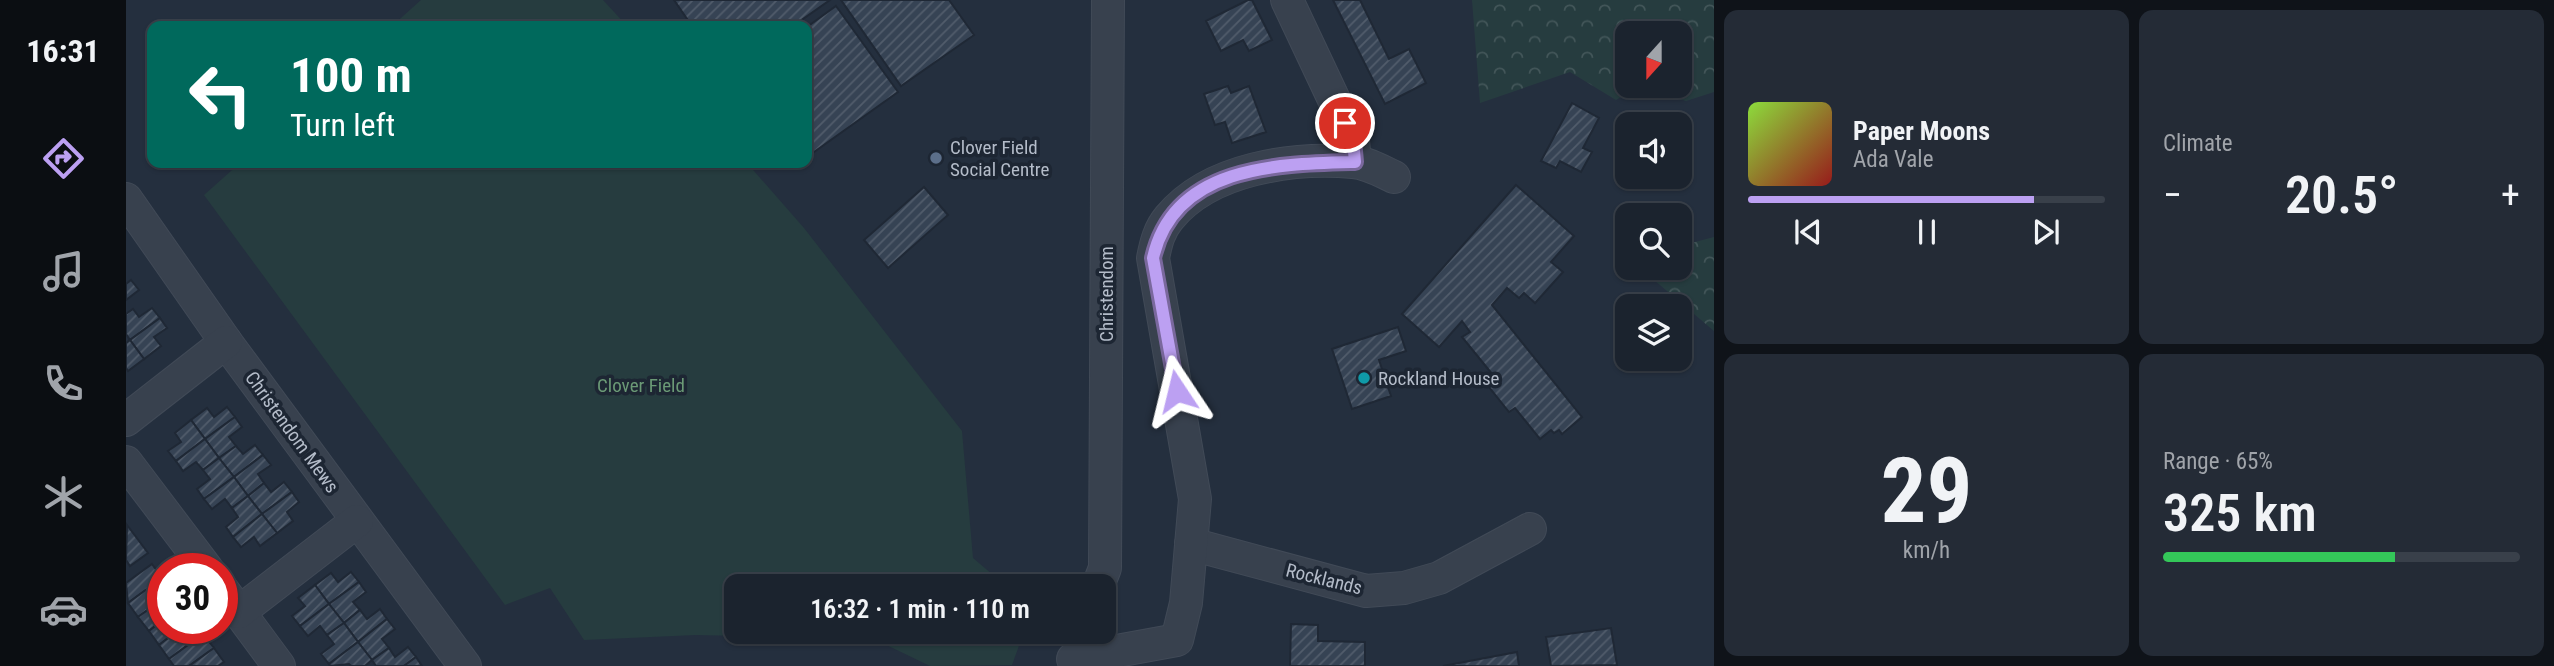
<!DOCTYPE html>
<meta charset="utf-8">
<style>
body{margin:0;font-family:"Roboto Condensed",sans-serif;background:#242b36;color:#f1f3f6;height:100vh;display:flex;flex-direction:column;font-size:26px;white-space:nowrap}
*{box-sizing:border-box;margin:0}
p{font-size:23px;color:#a0a4aa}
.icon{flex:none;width:38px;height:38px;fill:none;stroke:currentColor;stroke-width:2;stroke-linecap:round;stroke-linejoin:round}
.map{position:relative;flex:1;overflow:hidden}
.details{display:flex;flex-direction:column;gap:10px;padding:10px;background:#0f1319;width:840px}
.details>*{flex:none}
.guide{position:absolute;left:21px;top:21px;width:665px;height:147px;border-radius:14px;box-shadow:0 2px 5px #0004,0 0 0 2px #39404a;background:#00695c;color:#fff;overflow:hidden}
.needle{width:46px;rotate:201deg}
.controls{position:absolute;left:1489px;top:21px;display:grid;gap:14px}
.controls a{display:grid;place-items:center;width:77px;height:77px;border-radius:14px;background:#1b232e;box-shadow:0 2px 5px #0004,0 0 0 2px #39404a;font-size:35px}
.speed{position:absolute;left:21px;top:553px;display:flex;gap:14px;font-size:35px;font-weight:700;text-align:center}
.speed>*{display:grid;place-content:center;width:91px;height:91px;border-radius:50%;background:#1b232e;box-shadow:0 2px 5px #0004,0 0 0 2px #39404a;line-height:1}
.speed .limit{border:10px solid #d22;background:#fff;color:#111}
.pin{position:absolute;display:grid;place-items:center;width:60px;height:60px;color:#fff;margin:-30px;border:4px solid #fff;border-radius:50%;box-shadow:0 2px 7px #0007}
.me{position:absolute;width:77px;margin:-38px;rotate:350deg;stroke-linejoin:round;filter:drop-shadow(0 0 5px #0008)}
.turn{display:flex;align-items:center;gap:24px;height:147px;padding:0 28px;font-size:32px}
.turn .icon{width:91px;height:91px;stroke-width:2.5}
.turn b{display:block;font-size:49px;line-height:60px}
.big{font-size:52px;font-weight:600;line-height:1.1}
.details .card{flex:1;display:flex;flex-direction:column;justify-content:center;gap:10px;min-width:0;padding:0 24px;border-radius:14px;background:#242b36}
.details .dial{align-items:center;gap:0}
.dial b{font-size:91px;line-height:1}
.song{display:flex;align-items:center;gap:21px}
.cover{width:84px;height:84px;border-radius:10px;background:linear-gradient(135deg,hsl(90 70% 55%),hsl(0 70% 35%))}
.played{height:7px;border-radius:4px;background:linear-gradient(90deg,#bca0f2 80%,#39404a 80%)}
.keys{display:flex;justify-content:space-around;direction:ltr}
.heat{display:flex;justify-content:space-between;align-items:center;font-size:38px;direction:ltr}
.charge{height:10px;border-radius:5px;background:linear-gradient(90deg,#34c759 65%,#39404a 0)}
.details .tiles{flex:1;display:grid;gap:10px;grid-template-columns:repeat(2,1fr)}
.trip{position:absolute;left:598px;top:574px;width:392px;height:70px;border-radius:14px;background:#1b232e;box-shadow:0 2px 5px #0004,0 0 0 2px #39404a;font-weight:600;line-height:70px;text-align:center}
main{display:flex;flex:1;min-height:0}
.dock{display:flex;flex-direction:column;width:126px;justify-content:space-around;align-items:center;background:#0b0e12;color:#a0a4aa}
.dock .icon{width:49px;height:49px}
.dock .active{color:#bca0f2}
.dock b{font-size:32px;color:#f1f3f6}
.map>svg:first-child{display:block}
</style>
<main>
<nav class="dock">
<b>16:31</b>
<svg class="icon active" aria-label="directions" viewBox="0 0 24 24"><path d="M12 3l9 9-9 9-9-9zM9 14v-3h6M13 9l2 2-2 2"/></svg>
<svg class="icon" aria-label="music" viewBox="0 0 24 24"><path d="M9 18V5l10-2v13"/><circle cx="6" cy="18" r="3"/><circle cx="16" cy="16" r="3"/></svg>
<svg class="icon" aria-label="phone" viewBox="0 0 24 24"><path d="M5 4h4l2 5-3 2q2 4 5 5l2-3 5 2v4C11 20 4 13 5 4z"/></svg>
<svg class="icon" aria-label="climate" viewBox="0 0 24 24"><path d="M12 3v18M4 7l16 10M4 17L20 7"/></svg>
<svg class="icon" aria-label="car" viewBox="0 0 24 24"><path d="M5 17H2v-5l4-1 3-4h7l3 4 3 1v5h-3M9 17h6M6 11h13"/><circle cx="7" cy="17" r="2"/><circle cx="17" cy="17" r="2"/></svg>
</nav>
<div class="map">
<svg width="1588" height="666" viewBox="0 0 1588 666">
<defs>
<pattern id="forest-crowns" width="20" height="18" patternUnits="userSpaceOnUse" patternTransform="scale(1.75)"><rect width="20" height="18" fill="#263c3f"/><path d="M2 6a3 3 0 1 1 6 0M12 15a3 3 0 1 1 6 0" fill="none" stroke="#435659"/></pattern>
<pattern id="building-hatch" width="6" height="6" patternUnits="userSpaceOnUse" patternTransform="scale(1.75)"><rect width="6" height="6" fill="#364354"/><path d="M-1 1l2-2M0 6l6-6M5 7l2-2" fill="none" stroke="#515c6b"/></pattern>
</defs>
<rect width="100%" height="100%" fill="#242f3e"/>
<g fill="url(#forest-crowns)">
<path d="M1346,0H1588V92L1560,101L1515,86H1554V33H1502V86H1513L1490,100L1444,72L1354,103Z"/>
<path d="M1588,237V331L1514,268H1554V246Z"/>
</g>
<g fill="#263c3f">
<path d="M295,0H477L501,26H266Z"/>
<path d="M114,163H621L678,228L836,431L847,558L880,586H611V632H898L886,665L804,666L748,639L570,635L458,640L424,588L379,605L78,195Z"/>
</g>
<g fill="url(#building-hatch)" stroke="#1f2835" stroke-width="2">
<path d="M548,0H704L667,26H566Z"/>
<path d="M715,0H823L848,35L775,86Z"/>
<path d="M1122,0H1126L1146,40L1123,51L1117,40L1095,51L1080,21Z"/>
<path d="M1207,0H1234L1263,59L1283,49L1300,83L1259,104Z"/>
<path d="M710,6L772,92L681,157V27Z"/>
<path d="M1102,86L1105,93L1123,86L1140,132L1106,143L1099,122L1089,125L1078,94Z"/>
<path d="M1446,103L1473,118L1457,148L1466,152L1455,172L1434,161L1430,168L1415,161Z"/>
<path d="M1390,185L1448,236L1425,262L1437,272L1409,303L1398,293L1393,298L1381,288L1366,305L1456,417L1436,434L1433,430L1428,433L1425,430L1414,439L1389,408L1383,412L1363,387L1371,380L1336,337L1344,332L1336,321L1313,347L1276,314Z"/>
<path d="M798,187L822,215L762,268L738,240Z"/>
<path d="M5,280L13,290L0,300V284Z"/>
<path d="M26,308L34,318L4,340L0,334V314L7,309L13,317Z"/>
<path d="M34,318L41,328L28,337L35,346L18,359L4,340Z"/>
<path d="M1272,327L1280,351L1253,360L1265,396L1226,409L1206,349Z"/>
<path d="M4,340L18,359L2,371L0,368V343Z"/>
<path d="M101,407L109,417L79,439L65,420L81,408L88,417Z"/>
<path d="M109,417L116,427L103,437L110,446L93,458L79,439Z"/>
<path d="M65,420L79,439L50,461L42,451L55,442L49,433Z"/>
<path d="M79,439L93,458L77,470L70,462L57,471L50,461Z"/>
<path d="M129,445L137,455L108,477L93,458L110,446L117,454Z"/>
<path d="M137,455L145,465L132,474L138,483L122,496L108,477Z"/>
<path d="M93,458L108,477L78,499L71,489L84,479L77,470Z"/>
<path d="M108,477L122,496L106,508L99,499L86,509L78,499Z"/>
<path d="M158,482L166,492L136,514L122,496L138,483L145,492Z"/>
<path d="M166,492L173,502L161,512L167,521L151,533L136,514Z"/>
<path d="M122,496L136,514L107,537L100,527L112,517L106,508Z"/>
<path d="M136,514L151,533L134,546L128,537L115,547L107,537Z"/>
<path d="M1,525L22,553L4,566L0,560Z"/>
<path d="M26,564L36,578L2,603L0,583Z"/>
<path d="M225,572L233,582L203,604L189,585L205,573L212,582Z"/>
<path d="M36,578L37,599L12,617L2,603Z"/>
<path d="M233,582L240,592L227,602L234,610L218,623L203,604Z"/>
<path d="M189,585L203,604L174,626L166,616L179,606L172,598Z"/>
<path d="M37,599V620L23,631L12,617Z"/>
<path d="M203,604L218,623L201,635L194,626L182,636L174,626Z"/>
<path d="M254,609L261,619L232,642L218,623L234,610L241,619Z"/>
<path d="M261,619L269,629L256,639L263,648L246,660L232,642Z"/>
<path d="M37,620V628H55L33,645L23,631Z"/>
<path d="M218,623L232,642L203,664L195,654L208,644L201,635Z"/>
<path d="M1165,624L1192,625V641L1239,642V666H1164Z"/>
<path d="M55,628H73L77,634L43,659L33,645Z"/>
<path d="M1485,628L1491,665L1425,666L1420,637Z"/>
<path d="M77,634L88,648L63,666H48L43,659Z"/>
<path d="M232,642L246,660L239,666H225L223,664L204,666L203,664Z"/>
<path d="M282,647L290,657L278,666H250L246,660L263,648L269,657Z"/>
<path d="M88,648L98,662L92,666H63Z"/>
<path d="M1391,652L1393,666H1317Z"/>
<path d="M290,657L296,666H278Z"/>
</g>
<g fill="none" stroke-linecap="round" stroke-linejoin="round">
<g stroke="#414a57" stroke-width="34">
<g id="minor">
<path d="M1161,0L1227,140L1229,162"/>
<path d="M0,199L100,342L339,666"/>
<path d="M0,420L100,342"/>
<path d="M0,462L81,569"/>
<path d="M1065,544L1240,591L1278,588L1313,578L1404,529"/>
<path d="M972,586L979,568L982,0"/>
<path d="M96,589L153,666"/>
<path d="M113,612L231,521"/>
<path d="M947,659L1051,640L1060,603L1069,499L1027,258C1030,243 1033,230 1043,218C1084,168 1167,157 1227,162C1242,163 1255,171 1268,177"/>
</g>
</g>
<use href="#minor" stroke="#38414e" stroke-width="32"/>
</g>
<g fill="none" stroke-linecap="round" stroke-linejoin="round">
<g stroke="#7a689d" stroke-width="18">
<path id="route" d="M1051,391L1027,258C1048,165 1153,164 1229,162L1227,140L1219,123"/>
</g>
<use href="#route" stroke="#bca0f2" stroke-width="12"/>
</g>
<circle fill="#5c6f8a" stroke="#1d2633" stroke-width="2.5" cx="810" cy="158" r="7"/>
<circle fill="#0f9aa8" stroke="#1d2633" stroke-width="2.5" cx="1238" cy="378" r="7"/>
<g text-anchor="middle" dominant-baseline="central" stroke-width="7" stroke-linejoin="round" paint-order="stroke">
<g font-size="19" fill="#b4bcc9" stroke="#1d2633" text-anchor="start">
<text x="824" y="147">Clover Field<tspan x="824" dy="22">Social Centre</tspan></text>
<text x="1252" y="378">Rockland House</text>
</g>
<g font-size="19" fill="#b4bcc9" stroke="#1d2633">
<text transform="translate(980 294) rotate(-90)">Christendom</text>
<text transform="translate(166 432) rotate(54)">Christendom Mews</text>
<text transform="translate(1198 579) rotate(14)">Rocklands</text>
</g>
<g font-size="19" fill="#6b9a76" stroke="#1d2633">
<text x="515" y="385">Clover Field</text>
</g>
</g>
</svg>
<div class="controls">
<a><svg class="needle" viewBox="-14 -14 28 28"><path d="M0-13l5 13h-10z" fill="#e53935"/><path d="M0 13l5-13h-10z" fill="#a0a4aa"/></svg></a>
<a><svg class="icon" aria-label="sound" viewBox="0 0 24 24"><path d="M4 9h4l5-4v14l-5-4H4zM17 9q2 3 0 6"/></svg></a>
<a><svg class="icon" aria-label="search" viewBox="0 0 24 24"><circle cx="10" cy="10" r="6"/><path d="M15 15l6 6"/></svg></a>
<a><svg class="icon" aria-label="layers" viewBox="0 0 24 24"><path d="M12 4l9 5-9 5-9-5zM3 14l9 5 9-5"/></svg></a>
</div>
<div class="speed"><div class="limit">30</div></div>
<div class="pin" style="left:1219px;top:123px;background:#d93025"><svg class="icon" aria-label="arrive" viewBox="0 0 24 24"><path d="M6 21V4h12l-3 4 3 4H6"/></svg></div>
<svg class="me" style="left:1051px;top:391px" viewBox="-20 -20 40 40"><path d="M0-17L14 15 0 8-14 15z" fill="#bca0f2" stroke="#fff" stroke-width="4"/></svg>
<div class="trip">16:32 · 1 min · 110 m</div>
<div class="guide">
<div class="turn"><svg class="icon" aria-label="left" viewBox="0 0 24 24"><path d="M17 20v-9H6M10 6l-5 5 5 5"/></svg><div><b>100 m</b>Turn left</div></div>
</div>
</div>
<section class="details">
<div class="tiles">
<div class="card">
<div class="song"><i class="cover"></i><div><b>Paper Moons</b><p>Ada Vale</p></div></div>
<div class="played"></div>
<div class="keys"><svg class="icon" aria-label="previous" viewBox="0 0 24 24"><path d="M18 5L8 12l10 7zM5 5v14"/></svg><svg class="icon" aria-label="pause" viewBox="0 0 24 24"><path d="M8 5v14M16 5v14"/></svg><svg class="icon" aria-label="next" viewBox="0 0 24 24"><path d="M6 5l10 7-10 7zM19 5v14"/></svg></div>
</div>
<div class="card"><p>Climate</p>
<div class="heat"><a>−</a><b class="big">20.5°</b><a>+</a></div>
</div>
<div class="card dial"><b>29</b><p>km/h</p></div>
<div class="card"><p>Range · 65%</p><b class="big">325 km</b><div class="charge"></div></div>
</div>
</section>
</main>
